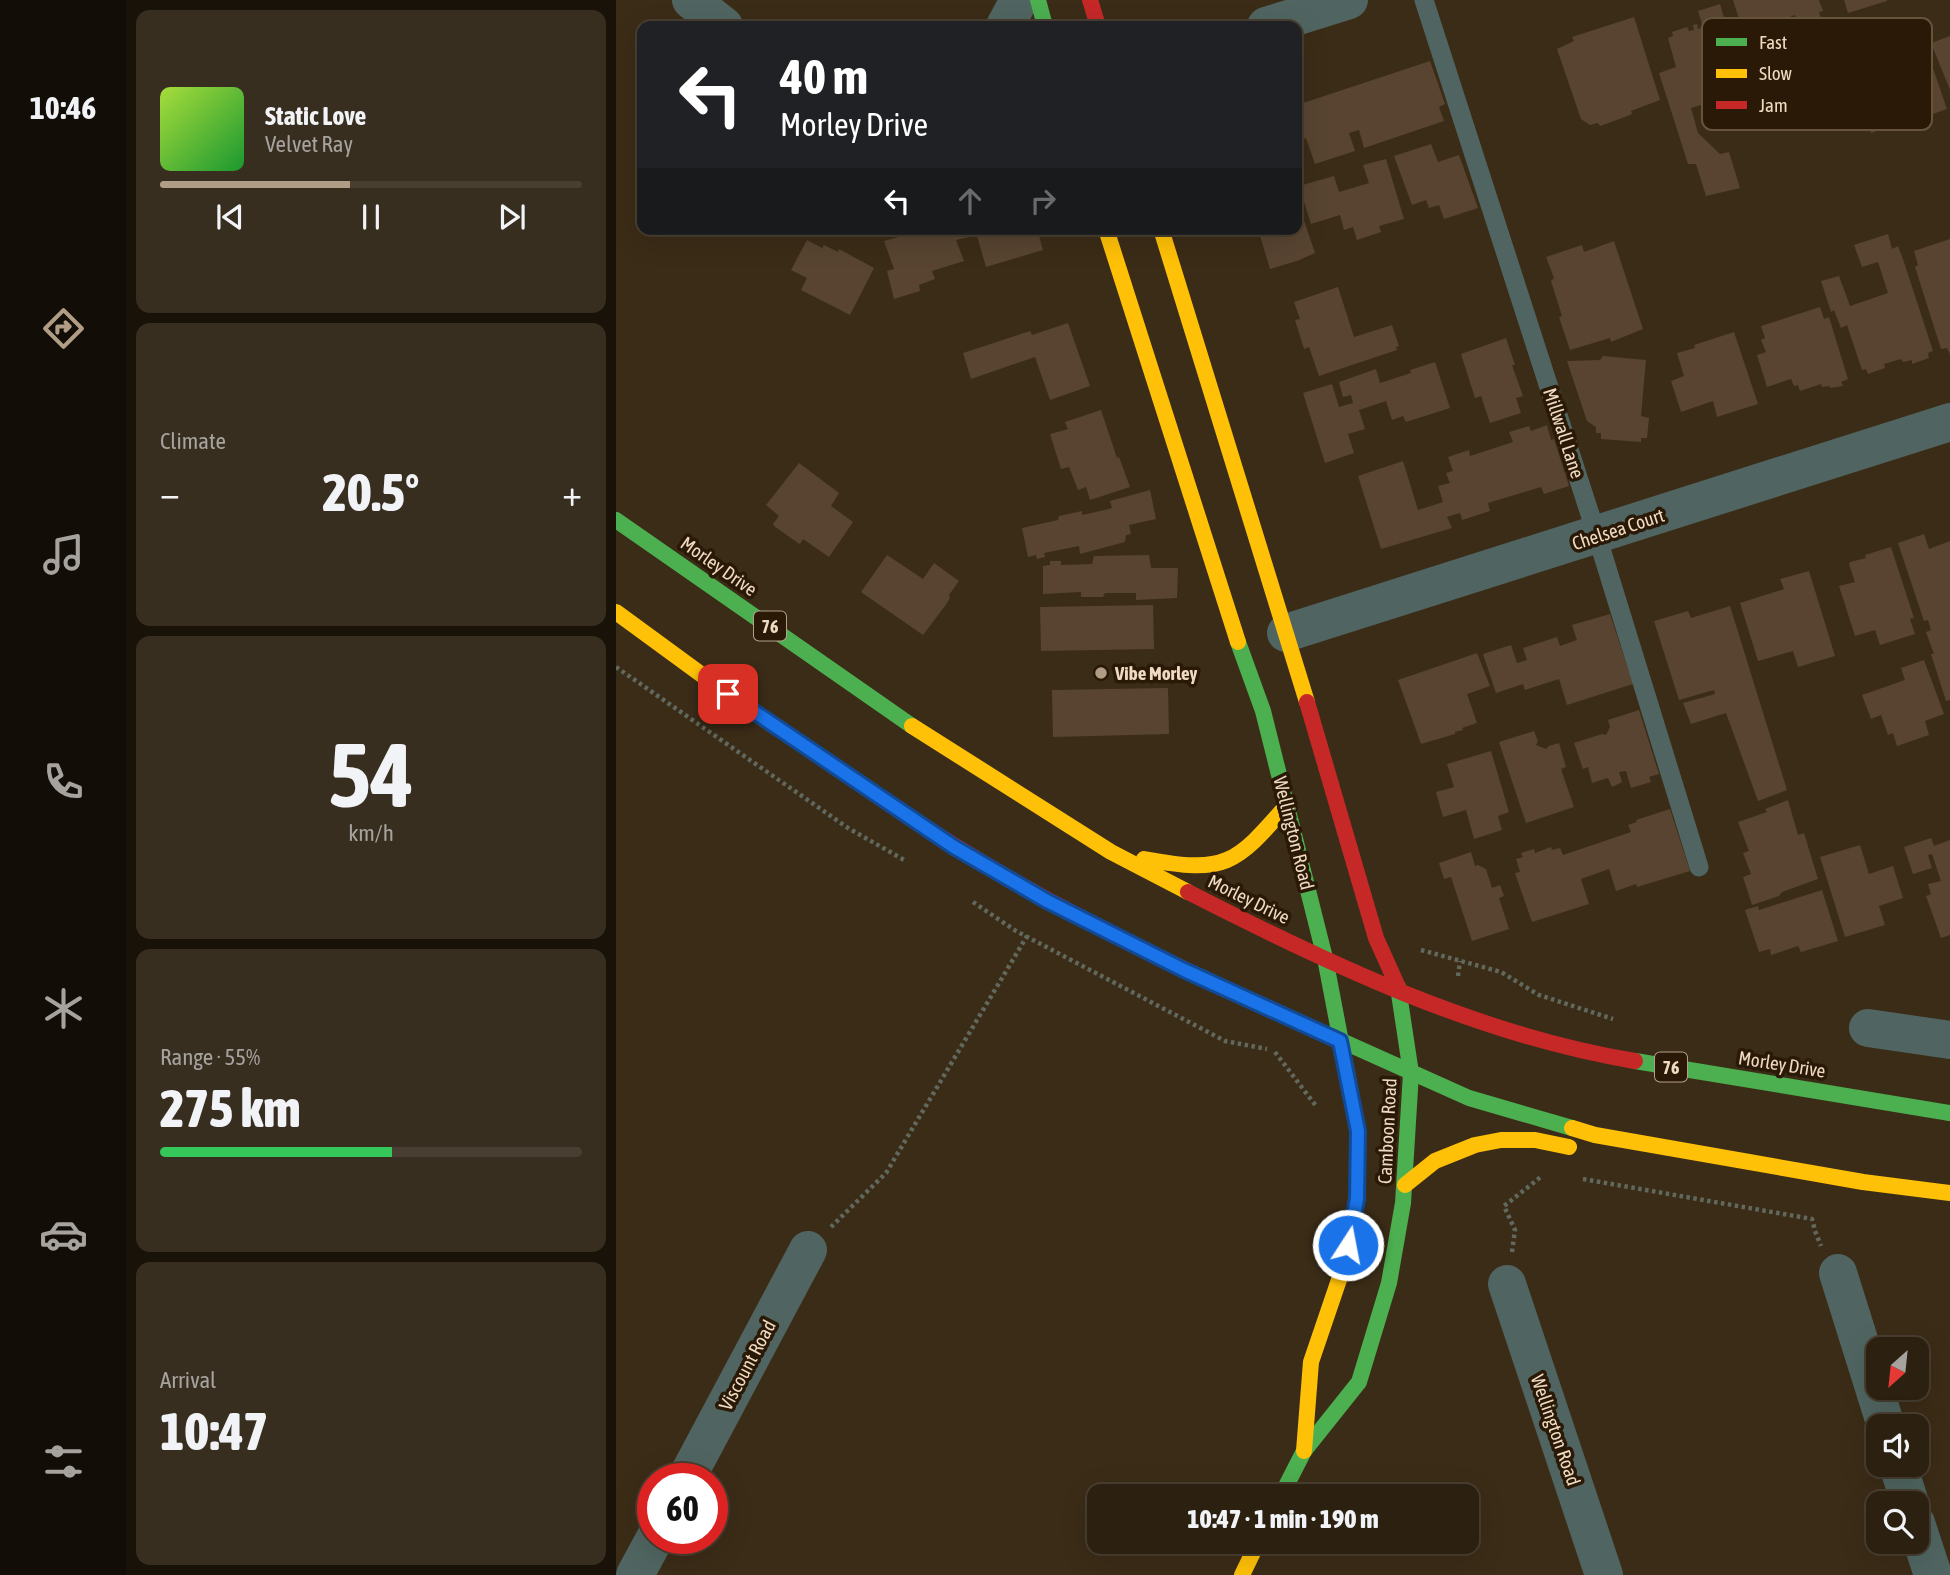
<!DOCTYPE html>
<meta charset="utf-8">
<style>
body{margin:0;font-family:"Asap Condensed",sans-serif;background:#382e1f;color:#f1f3f6;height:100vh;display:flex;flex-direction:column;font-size:26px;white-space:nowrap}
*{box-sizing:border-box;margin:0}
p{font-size:23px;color:#a6a39f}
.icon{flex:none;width:38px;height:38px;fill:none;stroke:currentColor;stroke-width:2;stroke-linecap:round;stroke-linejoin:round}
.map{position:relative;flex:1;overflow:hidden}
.sheet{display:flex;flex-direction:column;gap:10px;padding:10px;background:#181209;width:490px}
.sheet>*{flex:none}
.top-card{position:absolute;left:21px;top:21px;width:665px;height:214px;border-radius:14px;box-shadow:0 7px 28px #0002,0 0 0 2px #483e31;background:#202124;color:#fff;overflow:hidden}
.needle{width:46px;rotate:207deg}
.buttons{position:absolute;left:1250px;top:1337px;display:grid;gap:14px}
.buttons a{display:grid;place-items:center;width:63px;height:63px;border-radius:14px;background:#2c2111;box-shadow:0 7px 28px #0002,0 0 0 2px #483e31;font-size:35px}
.speed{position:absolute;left:21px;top:1463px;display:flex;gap:14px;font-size:35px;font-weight:700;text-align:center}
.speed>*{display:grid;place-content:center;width:91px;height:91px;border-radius:50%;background:#2c2111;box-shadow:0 7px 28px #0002,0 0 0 2px #483e31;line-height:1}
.speed .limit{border:10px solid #d22;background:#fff;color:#111}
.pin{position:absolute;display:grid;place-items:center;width:60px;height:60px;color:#fff;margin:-30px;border-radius:14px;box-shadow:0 4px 10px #0006}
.me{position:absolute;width:77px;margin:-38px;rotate:11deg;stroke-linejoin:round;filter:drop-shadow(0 0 5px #0008)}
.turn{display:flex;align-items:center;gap:24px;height:147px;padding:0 28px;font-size:32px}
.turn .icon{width:91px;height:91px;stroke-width:2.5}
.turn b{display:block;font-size:49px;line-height:60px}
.lanes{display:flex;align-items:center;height:66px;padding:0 28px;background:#0003;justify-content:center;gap:35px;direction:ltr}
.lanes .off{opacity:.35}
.big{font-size:52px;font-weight:800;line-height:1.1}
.sheet .tile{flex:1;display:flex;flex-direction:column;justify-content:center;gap:10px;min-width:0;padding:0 24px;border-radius:14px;background:#382e1f}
.sheet .dial{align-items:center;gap:0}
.dial b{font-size:91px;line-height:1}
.song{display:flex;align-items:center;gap:21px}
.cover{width:84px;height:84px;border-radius:10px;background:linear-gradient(135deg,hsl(80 70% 55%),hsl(130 70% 35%))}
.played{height:7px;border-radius:4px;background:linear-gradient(90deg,#b19d86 45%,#483e31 45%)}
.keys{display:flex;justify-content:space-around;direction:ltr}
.heat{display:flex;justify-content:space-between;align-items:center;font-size:38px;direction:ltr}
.charge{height:10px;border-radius:5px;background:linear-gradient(90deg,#34c759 55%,#483e31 0)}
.trip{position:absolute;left:471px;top:1484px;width:392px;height:70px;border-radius:14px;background:#2c2111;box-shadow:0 7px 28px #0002,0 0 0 2px #483e31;font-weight:800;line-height:70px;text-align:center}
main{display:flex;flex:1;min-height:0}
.tab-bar{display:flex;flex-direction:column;width:126px;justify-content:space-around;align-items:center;background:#120d07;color:#a6a39f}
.tab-bar .icon{width:49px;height:49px}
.tab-bar .active{color:#b19d86}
.tab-bar b{font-size:32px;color:#f1f3f6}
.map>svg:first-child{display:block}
</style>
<main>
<nav class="tab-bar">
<b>10:46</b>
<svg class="icon active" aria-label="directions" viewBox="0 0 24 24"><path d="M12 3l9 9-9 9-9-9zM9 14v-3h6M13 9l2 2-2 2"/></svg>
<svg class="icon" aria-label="music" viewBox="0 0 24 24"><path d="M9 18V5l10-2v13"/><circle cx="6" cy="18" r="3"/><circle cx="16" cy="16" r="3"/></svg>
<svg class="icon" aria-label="phone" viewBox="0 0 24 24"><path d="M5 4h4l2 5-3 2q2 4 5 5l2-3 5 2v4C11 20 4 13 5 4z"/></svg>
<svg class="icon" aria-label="climate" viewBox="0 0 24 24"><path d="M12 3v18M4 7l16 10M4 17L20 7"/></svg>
<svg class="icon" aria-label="car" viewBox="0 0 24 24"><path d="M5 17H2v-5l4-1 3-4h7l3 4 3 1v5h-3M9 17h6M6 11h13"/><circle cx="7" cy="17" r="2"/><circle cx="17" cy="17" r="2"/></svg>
<svg class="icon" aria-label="filters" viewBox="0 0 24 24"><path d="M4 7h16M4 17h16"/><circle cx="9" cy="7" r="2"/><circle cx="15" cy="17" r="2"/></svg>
</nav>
<section class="sheet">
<div class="tile">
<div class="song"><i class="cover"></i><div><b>Static Love</b><p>Velvet Ray</p></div></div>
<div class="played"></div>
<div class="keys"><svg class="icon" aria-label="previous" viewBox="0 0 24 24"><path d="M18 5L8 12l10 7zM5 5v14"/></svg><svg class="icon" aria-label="pause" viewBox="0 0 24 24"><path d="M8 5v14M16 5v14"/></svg><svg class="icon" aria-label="next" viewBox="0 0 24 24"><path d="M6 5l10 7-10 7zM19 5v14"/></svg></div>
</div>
<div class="tile"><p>Climate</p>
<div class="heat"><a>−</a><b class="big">20.5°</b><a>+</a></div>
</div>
<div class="tile dial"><b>54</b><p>km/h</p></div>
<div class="tile"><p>Range · 55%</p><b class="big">275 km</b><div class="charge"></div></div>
<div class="tile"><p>Arrival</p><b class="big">10:47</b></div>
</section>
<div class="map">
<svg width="1334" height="1575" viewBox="0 0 1334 1575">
<rect width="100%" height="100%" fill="#3b2c17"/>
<g fill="#584431">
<path d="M1117,0H1203L1207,11L1203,12L1211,36L1188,43L1179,15L1174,17L1177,30L1160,35L1156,23L1127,32Z"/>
<path d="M1228,0H1271V1L1232,13Z"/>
<path d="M1104,4L1115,42L1112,43L1113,48L1122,46L1130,72L1099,81L1105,99L1075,108L1082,133L1104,154L1113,152L1124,188L1090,196L1080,164H1072L1043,73L1060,67L1052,38L1057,36L1056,32L1071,27L1073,31L1078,30L1077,25L1081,24L1082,29L1087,27L1082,11Z"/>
<path d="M1018,17L1044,100L1015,111L1016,114L1009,117L984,126L982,123L974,125L965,119L941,49L958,41L956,37Z"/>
<path d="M1304,31L1331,109L1279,127L1278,125L1255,133L1243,99L1241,101L1230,64L1277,48L1275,41Z"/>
<path d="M1334,36V90L1315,43Z"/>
<path d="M814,61L829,104L823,107L828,121L748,148L743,130L733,133L739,151L699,164L690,138L681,141V105Z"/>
<path d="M815,144L822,162L843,155L862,208L828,219L823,205L813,208L810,200L796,205L778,156Z"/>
<path d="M770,159L788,219L763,226L765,232L741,240L737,227L728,230L724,215L695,224L683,186L718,176L723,192L753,183L747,165Z"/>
<path d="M681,200L699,253L681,261L654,269L642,229H681Z"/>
<path d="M312,229H351L353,237L340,240L348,261L316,271L319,279L303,285L304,291L278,299L271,271L278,269L268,241Z"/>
<path d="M377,229H421L427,250L370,267L361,236Z"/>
<path d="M1272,234L1276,249L1282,246L1287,259L1317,351L1312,353L1313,358L1296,364V360L1287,362L1285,359L1268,364L1269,368L1252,374L1250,369L1246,370L1231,325L1225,328L1218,310L1215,312L1205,281L1223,276L1234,306L1272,293L1262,262L1246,267L1238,245Z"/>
<path d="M1334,239V354L1331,348L1325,349L1299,267L1302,265L1298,251Z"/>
<path d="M191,240L206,248L208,245L222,252L223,249L258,268L234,315L185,290L191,278L175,270Z"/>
<path d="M998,241L1027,329L995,342L994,338L954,350L943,317L946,316L935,281L938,278L930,257L966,245L968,252Z"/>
<path d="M722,287L738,337L776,325L783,346L780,347L781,350L703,376L693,347L688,349L679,320L684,319L678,302Z"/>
<path d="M1204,307L1208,319L1213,317L1232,379L1225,382L1227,386L1214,388V386L1206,387L1205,384L1184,391L1182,385L1178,386L1175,379L1151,387L1141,355L1150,352L1145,340L1149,338L1145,326Z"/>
<path d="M452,323L474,386L434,400L419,357L355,379L347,353L414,331L416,335Z"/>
<path d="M1118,332L1142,404L1101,417L1097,401L1065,412L1055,381L1068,376L1061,353L1079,348L1078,345Z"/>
<path d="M890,338L899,365H896L907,396L900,398L905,413L874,423L865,396L859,398L845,354Z"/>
<path d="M987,356L1030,360L1025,416L1033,418L1031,438H1025V442L985,439V433H980V427L971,421L951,361L984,360Z"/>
<path d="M819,362L834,408L790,422L787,416L776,420L770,401L743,410L749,429L732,434L738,453L709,463L687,393L716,384L723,407L737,403L735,395L727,397L723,382L760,369L764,383L795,373L794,370Z"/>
<path d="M485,410L501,458L503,457L514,487L474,500L470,487L462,490L453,467L445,469L434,434L452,429L449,422Z"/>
<path d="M931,425L935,440L938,439L953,486L928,494L925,487L872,503L874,511L846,520L844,513L831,517L836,528L765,549L742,476L787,461L802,510L827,502L822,486L834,483L830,473L837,471L832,457L853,450L854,456L897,442L893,432L913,426L915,431Z"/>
<path d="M183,463L223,493L215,506L237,522L213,557L187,539L184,544L182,543L158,526L157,524L163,516L150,505Z"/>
<path d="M534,490L540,519L513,525L515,534L510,535L509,542L464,554L463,546L428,553L429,557L421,559L420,555L412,557L406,528L442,520L443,516L466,511V515L493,509L496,508L494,501Z"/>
<path d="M1308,534L1313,549L1334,541V700L1330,701L1315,654H1318L1310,632L1315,630L1312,620L1308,621L1282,543Z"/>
<path d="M1275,547L1297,615L1298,618L1294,619L1299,634L1264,645L1259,630L1239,636L1223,586L1239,582L1233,564L1234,562L1250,558L1249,555Z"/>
<path d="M271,555L307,579L318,563L343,581L333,595L334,598L329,606L307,635L245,592Z"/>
<path d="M533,555L535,568H562L561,598L520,600V593H489L487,597H465V592L427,594V566L434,565V561H445V565L476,564L478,556Z"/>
<path d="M1193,571L1219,656L1182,667L1177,651L1142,661L1124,603L1168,589L1164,579Z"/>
<path d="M537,605L538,649L425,651L424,607Z"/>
<path d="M1114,606L1171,790L1142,801L1110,713L1075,724L1067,703L1099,694L1098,690L1063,700L1038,621L1072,611L1075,618Z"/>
<path d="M994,614L1017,684L951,705L943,679L909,690L907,684L880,693L867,654L895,645L901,663L911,660L907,648L941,637L944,646L961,640L956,625Z"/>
<path d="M861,653L874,686L851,694L861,723L846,728L847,730L839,732V734L805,744L782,680Z"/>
<path d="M1308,660L1328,714L1309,721L1313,735L1281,746L1277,733L1272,735L1265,715L1255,719L1246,695L1289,680L1285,668Z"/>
<path d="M552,688L553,734L437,737L436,690Z"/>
<path d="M1023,710L1043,774L1033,777L1035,782L1015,788L1010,771L1003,772L1006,782L996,787L992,778L976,783L972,767L967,769L958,743L986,734L990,735L994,727L992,720Z"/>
<path d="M918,731L922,741L920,745L930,749L933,746L943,743L950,767L945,769L958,807L910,823L883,742Z"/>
<path d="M875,751L893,812L882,816L886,830L858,839L850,810L827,817L820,792L838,787L831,764Z"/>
<path d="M1172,800L1182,835L1188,833L1202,879L1166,892L1163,896L1136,905L1127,877L1135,874L1127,853L1133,851L1122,822L1151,812L1149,809Z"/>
<path d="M1054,809L1074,871L1021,887L1020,884L1000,891L993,869L965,879L973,904L916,922L899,873L904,872L900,859L907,857L905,853L918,849L919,853L935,847L936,850L944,848L947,855L1015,832L1012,825L1021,822L1020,820Z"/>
<path d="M1315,838L1318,846L1334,840V935L1325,938L1310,896L1315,894L1312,884L1325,881L1316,854L1312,855L1316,868L1297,874L1288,847Z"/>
<path d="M1244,845L1253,874L1277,866L1287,898L1263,906L1269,925L1229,937L1204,857Z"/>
<path d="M855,852L859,866L862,865L870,869L876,888L884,885L888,896L883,898L893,929L856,941L835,877L828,879L823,863Z"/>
<path d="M1206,890L1222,941L1185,952L1182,946L1155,955L1154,949L1143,952L1129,910L1142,906L1143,910Z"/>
</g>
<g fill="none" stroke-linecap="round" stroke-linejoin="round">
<g stroke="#61685d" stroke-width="4.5" stroke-dasharray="3.5 3.5" stroke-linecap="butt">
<path d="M0,667L232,828L290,861"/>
<path d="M357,902L400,931L609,1041L651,1049"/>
<path d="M805,950L885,972L923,995L997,1019"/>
<path d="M842,976L844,961"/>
<path d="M659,1052L700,1106"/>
<path d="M967,1179L1196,1219L1199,1231L1205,1246"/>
<path d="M215,1227L270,1173L411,936"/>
<path d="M896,1252L899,1230L888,1206L926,1176"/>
</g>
<path stroke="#506561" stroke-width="19" d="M808,0L981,536L1083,867"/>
<g stroke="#506561" stroke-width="38">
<path d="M75,0L108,26"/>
<path d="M389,26L403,0"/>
<path d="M650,26L733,0"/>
<path d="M670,633L1334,422"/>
<path d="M1252,1028L1334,1040"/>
<path d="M1222,1273L1270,1426"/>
<path d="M891,1284L988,1575"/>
<path d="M1282,1465L1294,1503"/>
<path d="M70,1479L192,1250"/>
<path d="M1300,1523L1317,1575"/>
<path d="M19,1575L39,1538"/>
</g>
<g stroke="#4caf50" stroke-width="16">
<path d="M422,0L429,26"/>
<path d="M0,520L296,726"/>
<path d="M622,642L647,711L709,958L730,1068"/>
<path d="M661,1012L853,1098L956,1128"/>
<path d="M1019,1061L1334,1113"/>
<path d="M665,1496L688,1451L743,1382L773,1283L787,1203L795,1073L782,987"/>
</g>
<g stroke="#ffc107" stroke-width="16">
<path d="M490,229L622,642"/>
<path d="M545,229L691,702"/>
<path d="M0,612L112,694L283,810"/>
<path d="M296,726L495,852L572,892"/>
<path d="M528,859C610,874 619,865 672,804"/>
<path d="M956,1128L979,1135L1247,1182L1334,1193"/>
<path d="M789,1185L819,1161L859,1145L885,1140H919L953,1147"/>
<path d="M688,1451L695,1362L727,1268L741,1199L742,1131L730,1068"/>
<path d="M626,1575L642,1542"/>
</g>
<g stroke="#c62828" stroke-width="16">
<path d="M474,0L482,26"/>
<path d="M691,702L760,938L782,987"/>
<path d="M283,810C402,890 530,953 661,1012"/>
<path d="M572,892C713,964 862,1035 1019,1061"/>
</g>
</g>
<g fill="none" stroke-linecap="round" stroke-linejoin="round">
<g stroke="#114b97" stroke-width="18">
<path id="route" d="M112,694L338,847L431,901L568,970L724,1041L742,1131L741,1199L732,1245"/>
</g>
<use href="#route" stroke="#1a73e8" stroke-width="12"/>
</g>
<circle fill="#b19d86" stroke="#291906" stroke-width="2.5" cx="485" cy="673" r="7"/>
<g text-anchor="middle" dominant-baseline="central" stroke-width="7" stroke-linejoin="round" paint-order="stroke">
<g fill="#291906" stroke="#b4a08a" stroke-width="2">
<rect x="138" y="611.5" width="32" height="29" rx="5"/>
<rect x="1039" y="1052.5" width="32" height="29" rx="5"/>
</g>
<g font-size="18" font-weight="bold" fill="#f0dac2">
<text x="154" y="626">76</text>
<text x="1055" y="1067">76</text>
</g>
<g font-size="19" fill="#f0dac2" stroke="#291906">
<text transform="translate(948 433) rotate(72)">Millwall Lane</text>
<text transform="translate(1002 529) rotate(-18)">Chelsea Court</text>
<text transform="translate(103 566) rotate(35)">Morley Drive</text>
<text transform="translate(678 833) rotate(76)">Wellington Road</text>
<text transform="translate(633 899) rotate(26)">Morley Drive</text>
<text transform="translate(1166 1064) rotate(9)">Morley Drive</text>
<text transform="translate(771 1131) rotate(-87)">Camboon Road</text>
<text transform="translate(131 1365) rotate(-62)">Viscount Road</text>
<text transform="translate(940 1430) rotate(71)">Wellington Road</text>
</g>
<g font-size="19" font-weight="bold" fill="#f0dac2" stroke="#291906" text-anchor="start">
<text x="499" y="673">Vibe Morley</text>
</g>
</g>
<rect x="1086" y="18" width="230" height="112" rx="10" fill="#291906" stroke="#65533e" stroke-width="2"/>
<rect x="1100" y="38" width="31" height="8" fill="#4caf50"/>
<rect x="1100" y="69" width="31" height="9" fill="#ffc107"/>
<rect x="1100" y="101" width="31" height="8" fill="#c62828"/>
<g font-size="19" fill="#f0dac2">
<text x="1143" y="49">Fast</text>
<text x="1143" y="80">Slow</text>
<text x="1143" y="112">Jam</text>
</g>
</svg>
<div class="buttons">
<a><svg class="needle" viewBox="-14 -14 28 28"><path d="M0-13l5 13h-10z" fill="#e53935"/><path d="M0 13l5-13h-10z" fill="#a6a39f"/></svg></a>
<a><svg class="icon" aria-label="sound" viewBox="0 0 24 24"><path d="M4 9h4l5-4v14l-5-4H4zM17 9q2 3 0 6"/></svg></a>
<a><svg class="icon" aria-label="search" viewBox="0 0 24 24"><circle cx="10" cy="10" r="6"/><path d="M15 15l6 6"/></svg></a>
</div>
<div class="speed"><div class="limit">60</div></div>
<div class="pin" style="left:112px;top:694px;background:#d93025"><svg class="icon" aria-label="arrive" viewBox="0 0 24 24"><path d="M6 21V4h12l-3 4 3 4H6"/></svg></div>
<svg class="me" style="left:732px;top:1245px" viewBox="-20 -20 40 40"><circle r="17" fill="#1a73e8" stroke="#fff" stroke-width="3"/><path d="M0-11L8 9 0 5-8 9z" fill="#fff"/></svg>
<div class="trip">10:47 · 1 min · 190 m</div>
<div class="top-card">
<div class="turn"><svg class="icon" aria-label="left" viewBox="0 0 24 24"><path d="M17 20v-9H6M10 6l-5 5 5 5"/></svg><div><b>40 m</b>Morley Drive</div></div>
<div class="lanes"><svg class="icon" aria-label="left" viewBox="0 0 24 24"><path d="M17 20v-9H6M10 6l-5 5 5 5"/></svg><svg class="icon off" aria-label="ahead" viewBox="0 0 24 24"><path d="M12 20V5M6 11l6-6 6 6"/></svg><svg class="icon off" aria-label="right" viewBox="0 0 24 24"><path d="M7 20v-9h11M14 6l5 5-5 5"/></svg></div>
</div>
</div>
</main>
